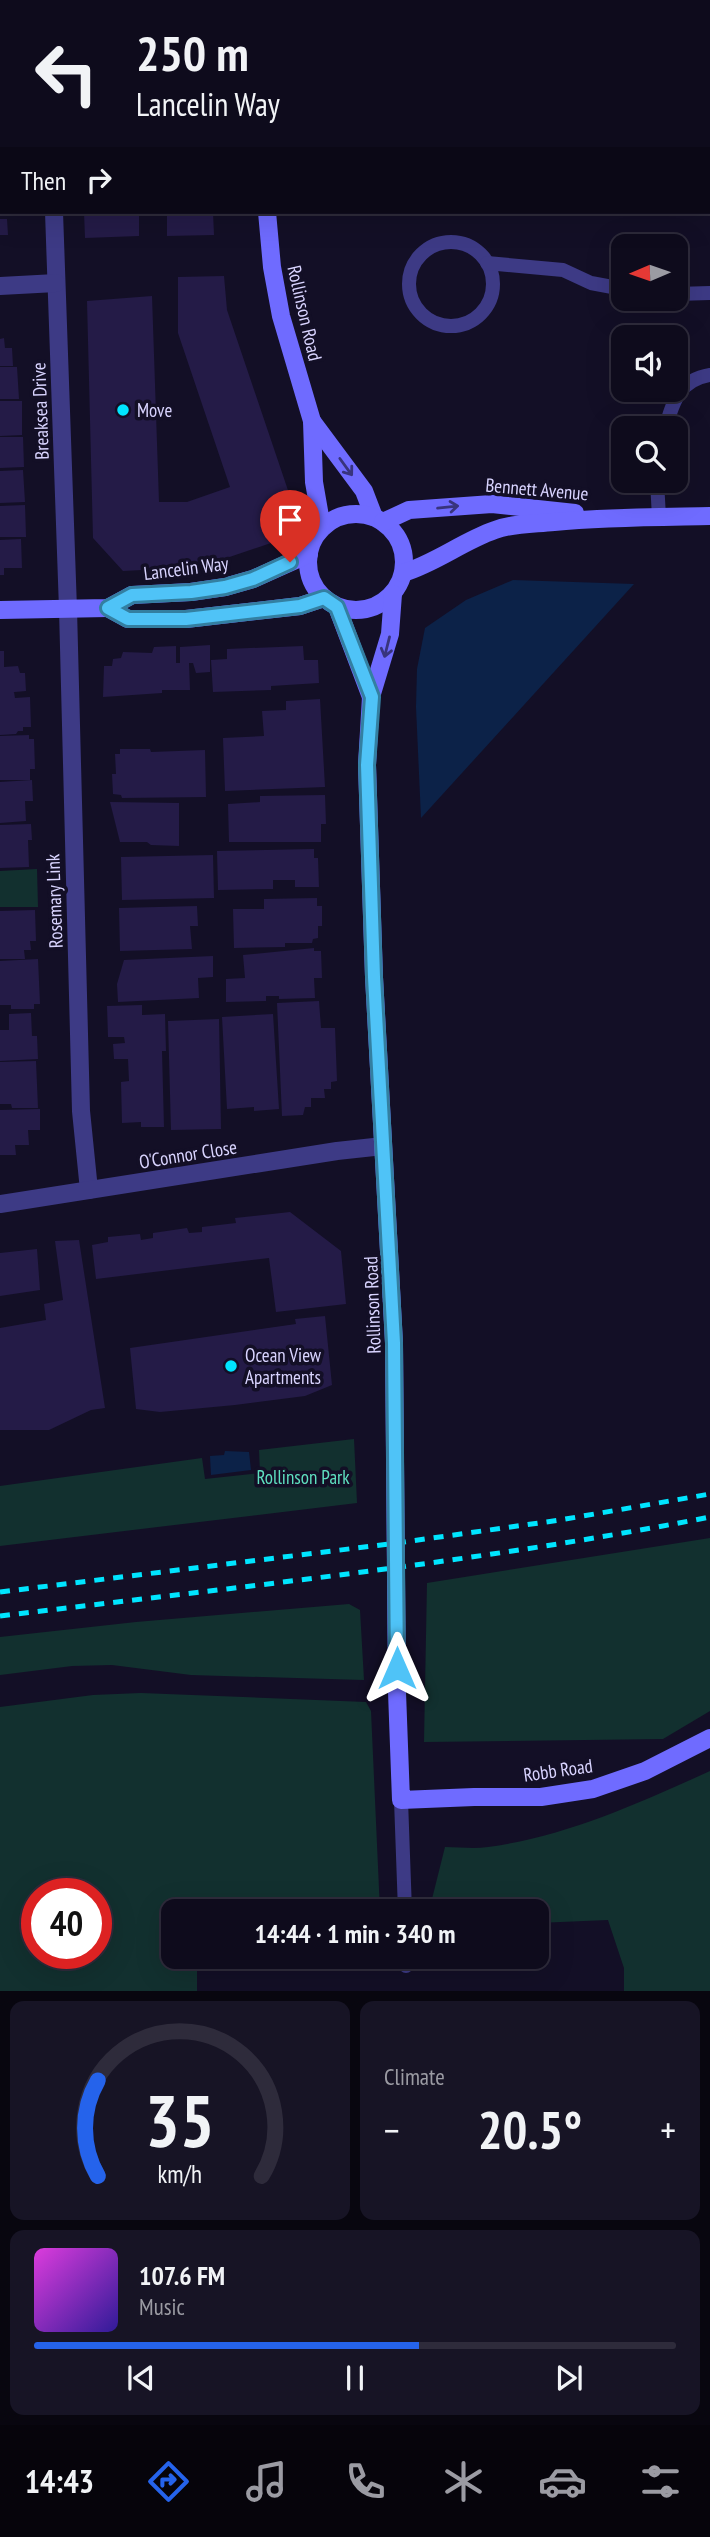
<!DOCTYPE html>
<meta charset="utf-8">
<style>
body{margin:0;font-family:"PT Sans Narrow",sans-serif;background:#171425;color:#f1f3f6;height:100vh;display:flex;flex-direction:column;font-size:26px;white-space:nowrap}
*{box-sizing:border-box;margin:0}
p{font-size:23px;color:#9b9ba3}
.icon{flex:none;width:38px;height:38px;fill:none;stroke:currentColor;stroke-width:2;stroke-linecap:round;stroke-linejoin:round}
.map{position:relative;height:1991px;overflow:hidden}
.drawer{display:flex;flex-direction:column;gap:10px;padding:10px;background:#08060f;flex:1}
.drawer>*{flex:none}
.hud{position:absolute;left:0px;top:0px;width:710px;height:214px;box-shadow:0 7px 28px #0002,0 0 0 2px #2e2b3b;background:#0e0b1c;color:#f1f3f6;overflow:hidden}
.needle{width:46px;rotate:268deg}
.fabs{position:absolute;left:611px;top:234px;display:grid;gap:14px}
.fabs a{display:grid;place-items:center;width:77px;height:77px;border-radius:14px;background:#0e0b1c;box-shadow:0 7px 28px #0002,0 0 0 2px #2e2b3b;font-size:35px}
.speed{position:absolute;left:21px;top:1878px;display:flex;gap:14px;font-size:35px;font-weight:700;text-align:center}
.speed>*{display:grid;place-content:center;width:91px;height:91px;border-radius:50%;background:#0e0b1c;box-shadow:0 7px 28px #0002,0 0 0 2px #2e2b3b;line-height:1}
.speed .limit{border:10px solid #d22;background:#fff;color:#111}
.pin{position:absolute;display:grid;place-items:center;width:60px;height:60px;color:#fff;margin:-72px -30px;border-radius:50% 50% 50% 0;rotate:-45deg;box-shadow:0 0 7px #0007}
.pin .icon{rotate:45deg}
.me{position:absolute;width:77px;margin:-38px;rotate:0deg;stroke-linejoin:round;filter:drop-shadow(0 0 5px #0008)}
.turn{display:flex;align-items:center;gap:24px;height:147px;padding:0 21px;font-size:32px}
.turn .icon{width:91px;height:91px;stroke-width:2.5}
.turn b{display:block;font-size:49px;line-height:60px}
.then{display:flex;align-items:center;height:66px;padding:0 21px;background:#0003;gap:14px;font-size:26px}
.big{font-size:52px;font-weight:800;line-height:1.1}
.drawer .card{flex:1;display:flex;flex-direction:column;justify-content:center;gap:10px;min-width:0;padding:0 24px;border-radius:14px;background:#171425}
.drawer .dial{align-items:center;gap:0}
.dial svg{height:182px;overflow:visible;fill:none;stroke:#2e2b3b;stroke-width:7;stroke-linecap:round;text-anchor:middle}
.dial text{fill:#f1f3f6;stroke:none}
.song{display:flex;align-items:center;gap:21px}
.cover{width:84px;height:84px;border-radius:10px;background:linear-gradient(135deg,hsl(300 70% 55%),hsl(250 70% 35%))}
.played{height:7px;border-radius:4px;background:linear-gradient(90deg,#2563eb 60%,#2e2b3b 60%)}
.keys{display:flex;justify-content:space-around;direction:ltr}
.heat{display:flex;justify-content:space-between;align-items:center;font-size:38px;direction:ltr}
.drawer .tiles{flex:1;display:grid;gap:10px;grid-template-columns:1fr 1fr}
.card:last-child{grid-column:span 2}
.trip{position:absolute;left:161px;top:1899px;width:388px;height:70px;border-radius:14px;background:#0e0b1c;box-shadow:0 7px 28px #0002,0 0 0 2px #2e2b3b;font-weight:800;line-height:70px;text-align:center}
.dock{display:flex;height:112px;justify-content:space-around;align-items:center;background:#06040b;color:#9b9ba3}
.dock .icon{width:49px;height:49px}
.dock .current{color:#2563eb}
.dock b{font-size:32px;color:#f1f3f6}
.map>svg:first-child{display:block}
</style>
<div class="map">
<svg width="710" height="1991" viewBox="0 0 710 1991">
<rect width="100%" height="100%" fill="#130f26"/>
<g fill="#12302f" fill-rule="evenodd">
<path d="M303,0H609L616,2H310Z"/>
<path d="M37,869L38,907H0V871Z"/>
<path d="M354,1439L357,1503L0,1546V1486L202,1458L205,1479L260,1473L259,1450Z"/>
<path d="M710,1538V1711L663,1739L424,1742L427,1583Z"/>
<path d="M349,1604L360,1610L364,1680L191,1675L112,1665L72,1666L0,1675V1637L136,1622Z"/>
<path d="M141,1693L366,1702L371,1711L380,1911H173V1956L197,1957V1991H0V1707L93,1695ZM37,1894H96V1953H37Z"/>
<path d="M710,1771V1991H624V1968L608,1920L537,1923V1911H432L430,1907L445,1847C459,1847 474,1849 488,1847C564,1837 640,1803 710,1771Z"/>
</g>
<g fill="#0c2248">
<path d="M513,580L634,584L421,818L416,707L417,669L425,628L466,600Z"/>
<path d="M225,1451L249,1452L251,1470L211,1475L210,1456L224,1455Z"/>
</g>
<g fill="#241b47">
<path d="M84,212H139V236L85,238Z"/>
<path d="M167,212H213L214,235L167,236Z"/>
<path d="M0,219H7L8,235H0Z"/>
<path d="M224,276L227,310L295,511L280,540L200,567L123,571L93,538L87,301L152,296L159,502H187L230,487L178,333V277Z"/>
<path d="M4,338L5,348H12L13,366H0V339Z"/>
<path d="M0,367H17L19,399H0Z"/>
<path d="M0,401H22V435L0,436Z"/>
<path d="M0,437H23L24,467L0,468Z"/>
<path d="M23,470L25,502L0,503V471Z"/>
<path d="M25,505L26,537H0V506Z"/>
<path d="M21,539L22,568H4V575H0V540Z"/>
<path d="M210,645V672L196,673L193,663H189L190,690H162V693L103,697L104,666H112L113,659L121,658L123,652L152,653L154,647L176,646V663H180V647Z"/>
<path d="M303,646L304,660H318L319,683L271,686V690L213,692L211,660L227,659V649Z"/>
<path d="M0,651H4V667L18,666L20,673H25L26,691L4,693L14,692L15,698L30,697L31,727H23V731H18L16,734L0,735Z"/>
<path d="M320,699L325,787L225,791L223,738L264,736L262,711L286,710V701Z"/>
<path d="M29,735V739H34L35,769H30V780H0V736Z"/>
<path d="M120,749H150L151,752L205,750L206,797L122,798L121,795L113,794L112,774H116L115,754H120Z"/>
<path d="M32,780L33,801H25L26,821L0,823V782Z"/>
<path d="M325,795L326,824H321V842H229L228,804L260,802V796Z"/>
<path d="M110,802L179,803V846L151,845L147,842H120Z"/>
<path d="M31,824L32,840H28L29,867L0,868V825Z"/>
<path d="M314,849V858H318L319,887H295V880H273V889L218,890L217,851Z"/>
<path d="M213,855L214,898L122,900L121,857Z"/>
<path d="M317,898V906H322V926H318V938L313,939L312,943H285V947L234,948L233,909H264V899Z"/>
<path d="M197,906L198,926H190L192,949L120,951L119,908Z"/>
<path d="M35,910L36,941H30L31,950H24L25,959H0V911Z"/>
<path d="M314,948V951H321L322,978H314L315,998L279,999V996H266V1001L226,1002V979L245,978L243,955Z"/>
<path d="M213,956V977L198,978L199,998L118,1002L117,984L124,960Z"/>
<path d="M38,959L40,1004H34V1009H11V1005H0V961Z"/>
<path d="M319,1001L321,1028H335L337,1081L331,1082V1089H324L325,1098H311V1107H305L303,1115L282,1116L277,1003Z"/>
<path d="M142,1005V1015L165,1014L166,1051H162L164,1127H141V1122L122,1123L121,1082L129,1081L128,1059H114L113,1044L125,1043L124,1037H108L107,1006Z"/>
<path d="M31,1013L32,1036H37L38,1059L0,1061V1030H9V1014Z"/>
<path d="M273,1014L279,1109L254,1111V1107L227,1109L222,1017Z"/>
<path d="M219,1019L221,1129L171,1130L168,1021Z"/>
<path d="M36,1061L38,1108H12L11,1104H0V1062Z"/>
<path d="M40,1109V1130H28L29,1145H15L16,1155H0V1110Z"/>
<path d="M290,1212L341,1251L346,1304L276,1312L269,1258L96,1279L92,1245L108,1242V1237L140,1234L141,1240L153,1238V1233L187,1228L189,1233L202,1232V1227L236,1223L235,1218Z"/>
<path d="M79,1240L105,1408L91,1410L49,1430H0V1328L46,1320L44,1304L63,1300L55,1241Z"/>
<path d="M37,1249L40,1290L0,1296V1253Z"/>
<path d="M325,1316L332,1385L305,1396L235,1405L160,1412L136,1409L130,1348L296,1324L295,1319Z"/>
</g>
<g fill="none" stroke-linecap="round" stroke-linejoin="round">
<g stroke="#3d3a85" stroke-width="14">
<circle cx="451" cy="284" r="42"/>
<path d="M487,263L563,270L591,283L623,289"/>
<path d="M676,294L710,293"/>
<path d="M665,429C673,402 679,380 710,375"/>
<path d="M657,481L659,517"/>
<path d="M401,1800L405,1911"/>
<path d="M406,1956V1966"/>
</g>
<g stroke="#3d3a85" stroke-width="18">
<path d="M43,0L44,2"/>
<path d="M54,212L68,609L81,1111L89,1190"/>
<path d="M0,286L56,283"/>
<path d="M0,1204L337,1151L383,1146"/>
</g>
<g stroke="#6f6bff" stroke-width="18">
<path d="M259,2V0"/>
<path d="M267,212L272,267L281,316L312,421L314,482L322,528"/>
<path d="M312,421L364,491L374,517"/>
<circle cx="356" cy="562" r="48"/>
<path d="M383,522L409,510L492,504L575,513"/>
<path d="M403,573C436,563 463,541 495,530C514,523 534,524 554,522C606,517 658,517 710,516"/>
<path d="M393,594L390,634L371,697L367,765L374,977L394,1343L397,1692L401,1800L474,1797H541L593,1789L645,1771L710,1738"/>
<path d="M337,607L371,697"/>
<path d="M108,608L128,619H186L300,606L324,598"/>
<path d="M0,610L108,608L132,595L191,592L225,587L253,579L309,554"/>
</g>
<g stroke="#00e5ff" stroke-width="5" stroke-dasharray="10 9" stroke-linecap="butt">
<path d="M0,1592L397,1543L560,1520L710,1494"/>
<path d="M0,1616C237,1587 475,1563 710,1517"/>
</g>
</g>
<defs><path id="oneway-shaft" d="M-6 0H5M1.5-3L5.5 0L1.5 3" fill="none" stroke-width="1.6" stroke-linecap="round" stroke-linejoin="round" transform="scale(1.75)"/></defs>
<g stroke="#38347d">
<use href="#oneway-shaft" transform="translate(346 467) rotate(54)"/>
<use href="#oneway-shaft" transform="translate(448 507) rotate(-6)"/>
<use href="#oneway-shaft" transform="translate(387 647) rotate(104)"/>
</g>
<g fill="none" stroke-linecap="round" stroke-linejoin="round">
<g stroke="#337fa1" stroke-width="18">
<path id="route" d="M290,562L253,579L225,587L191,592L132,595L108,608L128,619H186L300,606L324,598L337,607L372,697L367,765L374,977L394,1343L397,1668"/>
</g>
<use href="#route" stroke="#4fc3f7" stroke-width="12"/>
</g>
<g fill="#00e5ff" stroke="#130f26" stroke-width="2.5">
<circle cx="123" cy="410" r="7"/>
<circle cx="231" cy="1366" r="7"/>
</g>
<g text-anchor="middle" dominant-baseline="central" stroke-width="7" stroke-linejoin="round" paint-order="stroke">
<g font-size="19" fill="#d9d4ff" stroke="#130f26">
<text transform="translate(305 313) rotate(77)">Rollinson Road</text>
<text transform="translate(40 411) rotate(-92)">Breaksea Drive</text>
<text transform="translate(537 489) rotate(5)">Bennett Avenue</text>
<text transform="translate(186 568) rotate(-7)">Lancelin Way</text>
<text transform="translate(54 901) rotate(-92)">Rosemary Link</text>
<text transform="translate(188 1154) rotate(-9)">O'Connor Close</text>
<text transform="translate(372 1305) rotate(-92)">Rollinson Road</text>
<text transform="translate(558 1770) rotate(-8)">Robb Road</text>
</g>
<g font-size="19" fill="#d9d4ff" stroke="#130f26" text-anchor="start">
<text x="137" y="410">Move</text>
<text x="245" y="1355">Ocean View<tspan x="245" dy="22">Apartments</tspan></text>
</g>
<g font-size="19" fill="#5fe0c0" stroke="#130f26">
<text x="303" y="1477">Rollinson Park</text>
</g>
</g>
</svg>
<div class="fabs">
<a><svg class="needle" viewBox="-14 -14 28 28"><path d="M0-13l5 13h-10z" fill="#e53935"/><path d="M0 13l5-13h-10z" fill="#9b9ba3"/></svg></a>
<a><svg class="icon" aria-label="sound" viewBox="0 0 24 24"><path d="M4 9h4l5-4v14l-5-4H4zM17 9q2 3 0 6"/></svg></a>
<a><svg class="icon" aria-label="search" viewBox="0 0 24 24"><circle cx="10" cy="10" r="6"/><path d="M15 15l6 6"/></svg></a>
</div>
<div class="speed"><div class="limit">40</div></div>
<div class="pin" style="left:290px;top:562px;background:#d93025"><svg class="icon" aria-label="arrive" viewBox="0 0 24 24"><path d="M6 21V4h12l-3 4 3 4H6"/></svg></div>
<svg class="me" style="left:397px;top:1668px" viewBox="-20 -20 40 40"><path d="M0-17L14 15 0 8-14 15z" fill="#4fc3f7" stroke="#fff" stroke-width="4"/></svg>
<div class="trip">14:44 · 1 min · 340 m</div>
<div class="hud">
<div class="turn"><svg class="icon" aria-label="left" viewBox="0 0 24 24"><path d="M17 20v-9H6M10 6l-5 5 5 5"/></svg><div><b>250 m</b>Lancelin Way</div></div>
<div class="then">Then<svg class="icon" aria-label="right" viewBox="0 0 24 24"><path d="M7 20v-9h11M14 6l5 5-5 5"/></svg></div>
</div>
</div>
<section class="drawer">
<div class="tiles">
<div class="card dial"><svg viewBox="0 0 100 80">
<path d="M14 69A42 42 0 1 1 86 69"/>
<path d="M14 69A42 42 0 0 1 14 27" stroke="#2563eb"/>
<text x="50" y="56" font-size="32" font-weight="700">35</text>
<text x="50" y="72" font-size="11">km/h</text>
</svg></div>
<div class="card"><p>Climate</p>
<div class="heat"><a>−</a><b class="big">20.5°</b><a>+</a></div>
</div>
<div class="card">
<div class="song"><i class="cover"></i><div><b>107.6 FM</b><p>Music</p></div></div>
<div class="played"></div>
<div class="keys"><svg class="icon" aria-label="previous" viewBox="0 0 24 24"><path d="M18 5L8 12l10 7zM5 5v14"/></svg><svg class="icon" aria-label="pause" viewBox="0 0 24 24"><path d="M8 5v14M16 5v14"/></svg><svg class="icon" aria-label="next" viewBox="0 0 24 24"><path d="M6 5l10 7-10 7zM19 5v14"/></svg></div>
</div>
</div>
</section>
<nav class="dock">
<b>14:43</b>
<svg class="icon current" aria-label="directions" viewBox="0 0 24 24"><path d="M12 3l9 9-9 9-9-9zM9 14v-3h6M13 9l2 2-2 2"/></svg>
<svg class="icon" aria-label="music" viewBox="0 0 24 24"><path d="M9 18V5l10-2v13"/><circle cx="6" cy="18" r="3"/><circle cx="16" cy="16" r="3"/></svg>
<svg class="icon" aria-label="phone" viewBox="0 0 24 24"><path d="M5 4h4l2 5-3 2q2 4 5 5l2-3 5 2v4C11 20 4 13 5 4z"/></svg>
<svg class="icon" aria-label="climate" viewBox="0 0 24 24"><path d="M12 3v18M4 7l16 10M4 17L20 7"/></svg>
<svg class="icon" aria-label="car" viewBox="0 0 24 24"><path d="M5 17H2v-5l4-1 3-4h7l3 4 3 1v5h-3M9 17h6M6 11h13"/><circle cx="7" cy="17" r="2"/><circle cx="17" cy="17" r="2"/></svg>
<svg class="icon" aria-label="filters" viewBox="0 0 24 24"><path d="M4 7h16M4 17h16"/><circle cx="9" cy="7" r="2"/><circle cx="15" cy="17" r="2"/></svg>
</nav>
